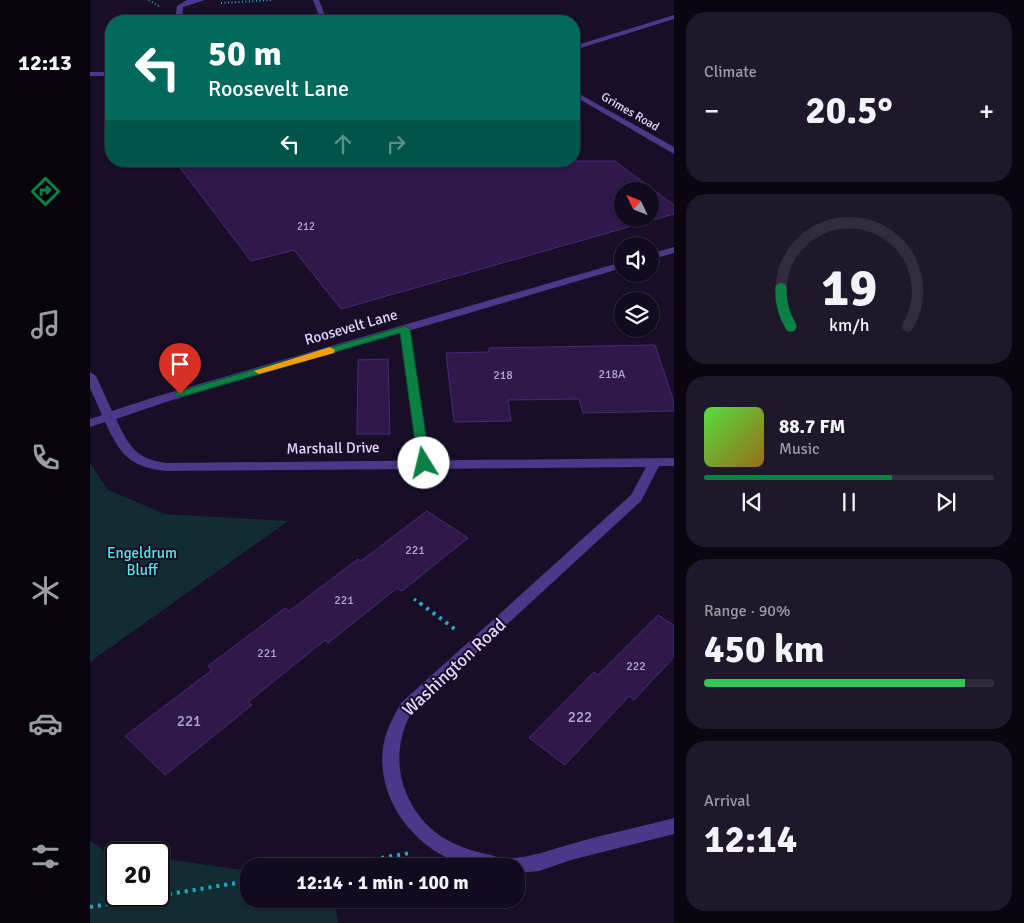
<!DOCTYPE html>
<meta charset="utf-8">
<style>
body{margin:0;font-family:Signika,sans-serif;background:#1f182b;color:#f1f3f6;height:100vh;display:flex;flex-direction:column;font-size:19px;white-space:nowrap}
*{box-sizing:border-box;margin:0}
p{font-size:16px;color:#9c9aa4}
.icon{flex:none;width:28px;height:28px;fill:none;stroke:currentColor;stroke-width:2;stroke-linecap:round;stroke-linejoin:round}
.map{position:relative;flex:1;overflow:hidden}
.sheet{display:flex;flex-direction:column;gap:12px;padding:12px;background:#0a0610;width:350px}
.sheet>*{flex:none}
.top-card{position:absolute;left:15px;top:15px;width:475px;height:152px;border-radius:20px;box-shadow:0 1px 4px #0004,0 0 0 1px #312b3c;background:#00695c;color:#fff;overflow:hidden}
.needle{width:32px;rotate:313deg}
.tools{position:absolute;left:524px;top:182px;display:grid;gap:10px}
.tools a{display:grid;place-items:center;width:45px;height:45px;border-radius:50%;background:#120a1e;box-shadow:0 1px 4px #0004,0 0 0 1px #312b3c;font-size:25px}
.speed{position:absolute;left:15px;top:842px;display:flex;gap:10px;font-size:25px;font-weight:700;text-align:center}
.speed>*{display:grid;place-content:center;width:65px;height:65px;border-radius:50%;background:#120a1e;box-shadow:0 1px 4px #0004,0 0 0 1px #312b3c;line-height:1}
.speed .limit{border:2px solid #111;border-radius:8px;background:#fff;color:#111}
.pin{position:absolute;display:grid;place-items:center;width:42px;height:42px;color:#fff;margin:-51px -21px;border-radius:50% 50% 50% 0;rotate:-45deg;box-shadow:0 0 5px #0007}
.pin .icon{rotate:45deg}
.me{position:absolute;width:55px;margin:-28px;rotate:351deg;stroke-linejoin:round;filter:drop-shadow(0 0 4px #0008)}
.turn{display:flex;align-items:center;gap:18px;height:105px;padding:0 20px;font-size:22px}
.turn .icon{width:65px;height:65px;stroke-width:2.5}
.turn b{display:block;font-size:35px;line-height:42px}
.lanes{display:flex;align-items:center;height:48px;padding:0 20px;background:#0003;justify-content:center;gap:25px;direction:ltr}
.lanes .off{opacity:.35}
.big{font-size:38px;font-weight:700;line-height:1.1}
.sheet .tile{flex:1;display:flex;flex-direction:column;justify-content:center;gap:8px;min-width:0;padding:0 18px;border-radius:20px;background:#1f182b}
.sheet .dial{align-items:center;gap:0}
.dial svg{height:130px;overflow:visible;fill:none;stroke:#312b3c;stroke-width:7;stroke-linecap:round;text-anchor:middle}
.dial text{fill:#f1f3f6;stroke:none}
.song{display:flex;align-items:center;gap:15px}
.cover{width:60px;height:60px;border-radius:8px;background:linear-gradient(135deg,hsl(110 70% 55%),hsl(40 70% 35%))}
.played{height:5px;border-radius:2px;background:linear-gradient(90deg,#0b8043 65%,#312b3c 65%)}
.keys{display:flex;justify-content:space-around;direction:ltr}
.heat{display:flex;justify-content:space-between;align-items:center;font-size:28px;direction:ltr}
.charge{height:8px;border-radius:4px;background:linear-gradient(90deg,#34c759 90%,#312b3c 0)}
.trip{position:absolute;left:150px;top:858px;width:285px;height:50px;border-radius:20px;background:#120a1e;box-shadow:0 1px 4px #0004,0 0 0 1px #312b3c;font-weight:700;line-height:50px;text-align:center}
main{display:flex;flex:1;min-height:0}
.tab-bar{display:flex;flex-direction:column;width:90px;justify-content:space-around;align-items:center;background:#07040c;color:#9c9aa4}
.tab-bar .icon{width:35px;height:35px}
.tab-bar .on{color:#0b8043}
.tab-bar b{font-size:22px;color:#f1f3f6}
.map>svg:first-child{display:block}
</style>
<main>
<nav class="tab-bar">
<b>12:13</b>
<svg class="icon on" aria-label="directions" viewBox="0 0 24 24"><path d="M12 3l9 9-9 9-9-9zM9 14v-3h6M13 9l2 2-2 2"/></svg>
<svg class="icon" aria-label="music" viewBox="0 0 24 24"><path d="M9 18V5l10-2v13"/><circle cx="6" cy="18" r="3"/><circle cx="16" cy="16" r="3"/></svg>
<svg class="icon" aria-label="phone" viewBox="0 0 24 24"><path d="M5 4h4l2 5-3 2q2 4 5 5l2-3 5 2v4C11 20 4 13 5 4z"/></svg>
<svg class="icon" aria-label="climate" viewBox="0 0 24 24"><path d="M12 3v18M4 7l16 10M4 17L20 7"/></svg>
<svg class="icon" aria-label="car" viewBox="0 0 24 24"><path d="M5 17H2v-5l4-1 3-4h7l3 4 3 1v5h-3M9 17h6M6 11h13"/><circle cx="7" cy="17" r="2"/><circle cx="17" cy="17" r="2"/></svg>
<svg class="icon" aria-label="filters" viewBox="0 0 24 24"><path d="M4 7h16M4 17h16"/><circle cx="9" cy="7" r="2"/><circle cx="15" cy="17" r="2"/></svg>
</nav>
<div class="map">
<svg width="584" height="923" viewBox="0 0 584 923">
<rect width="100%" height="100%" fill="#180e28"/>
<g fill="#112c32">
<path d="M0,463L18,490L75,514L198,521L0,662Z"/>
<path d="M0,841L14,850L38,854H26V896H69V858L159,871V899H245L248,923H0Z"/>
</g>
<g fill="#2e194a" stroke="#4a2a77" fill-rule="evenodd">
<path d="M85,161H525L584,205V214L251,309L204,250L161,261ZM532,191H560V219H532Z"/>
<path d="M565,345L584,402V411L493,413L489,399L418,400L421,421L364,422L356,353L399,352V348Z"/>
<path d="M298,359L300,434H267L268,360Z"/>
<path d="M337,511L378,538L312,591L307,588L238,643L235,640L158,702L162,705L75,775L35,736L122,670L118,666L195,608L199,611L268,559L271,561Z"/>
<path d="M568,615L584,625V657L544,700L539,696L475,765L439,738L504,672L508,675Z"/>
</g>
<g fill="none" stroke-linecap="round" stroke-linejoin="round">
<g stroke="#29a7bf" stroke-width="2" stroke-dasharray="1 2.5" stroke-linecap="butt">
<path d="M59,0L70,7"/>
<path d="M131,3L183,0"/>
<path d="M448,16L451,21"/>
</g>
<path stroke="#29a7bf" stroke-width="3" stroke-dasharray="2.5 4" stroke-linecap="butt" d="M324,599L332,605"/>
<g stroke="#29a7bf" stroke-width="4" stroke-dasharray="3 5" stroke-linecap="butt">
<path d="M330,603L366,630"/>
<path d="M244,866L320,853"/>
<path d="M0,907L159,881"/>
</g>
<g fill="#4c3789" fill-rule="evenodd">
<path d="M97,0H115L93,7L92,21H85L87,6Z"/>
<path d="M223,0H229L237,21H231Z"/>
<path d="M315,326L320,329L340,463L334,467L328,463L310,329Z"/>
</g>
<g fill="#4c3789" fill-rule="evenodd">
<path d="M584,15V19L484,50V46Z"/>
<rect x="0" y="72" width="21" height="4"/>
<path d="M484,91L584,147V154L484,96Z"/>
<path d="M584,247V253L560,260V254Z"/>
<path d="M532,262V268L76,402L26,419C38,444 45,459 76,463L584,458V466H569L551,501L321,713C306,741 305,774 321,803C337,833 364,847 396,854C402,855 409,858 415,858C438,859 459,850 481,844C515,834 550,827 584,818V834L481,860L449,871L426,873V866C411,866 391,869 376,865C325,851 283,797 294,742C297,728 304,716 311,703L541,495L556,467L76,471C39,467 30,454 15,422L0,427V419L12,415L0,388V372L6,376L22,411L68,396Z"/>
</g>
</g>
<path fill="#0b8043" stroke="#07532c" d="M315,326L320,329L340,463L338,466L334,467L328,463L310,333L94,396H87L85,394L87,392Z"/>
<path fill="#f59e0b" d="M240,347L245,350L244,353L169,374L164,371Z"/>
<g text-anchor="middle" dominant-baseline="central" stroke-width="4" stroke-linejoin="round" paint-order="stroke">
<g font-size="11" fill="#b6a6d2">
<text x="216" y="226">212</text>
</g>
<g font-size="12" fill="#e3d5ff" stroke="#180e28">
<text transform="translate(540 112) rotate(30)">Grimes Road</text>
</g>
<g font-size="12" fill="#b6a6d2">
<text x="522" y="374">218A</text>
<text x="413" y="375">218</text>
<text x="325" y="550">221</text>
<text x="254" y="600">221</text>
<text x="177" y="653">221</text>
<text x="546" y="666">222</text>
</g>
<g font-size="15" fill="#e3d5ff" stroke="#180e28">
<text transform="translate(261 327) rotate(-16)">Roosevelt Lane</text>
<text transform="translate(243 448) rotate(-1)">Marshall Drive</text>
</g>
<g font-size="15" fill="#5ae6e1" stroke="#180e28">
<text x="52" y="553">Engeldrum<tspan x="52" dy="17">Bluff</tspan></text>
</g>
<g font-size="15" fill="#b6a6d2">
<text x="490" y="717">222</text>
<text x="99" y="721">221</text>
</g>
<g font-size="18" fill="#e3d5ff" stroke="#180e28">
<text transform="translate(364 667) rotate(-43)">Washington Road</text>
</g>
</g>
</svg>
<div class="tools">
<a><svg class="needle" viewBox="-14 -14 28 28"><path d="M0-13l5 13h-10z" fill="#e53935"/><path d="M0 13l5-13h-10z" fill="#9c9aa4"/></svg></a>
<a><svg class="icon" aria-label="sound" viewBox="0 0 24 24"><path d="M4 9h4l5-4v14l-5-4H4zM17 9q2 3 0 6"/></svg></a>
<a><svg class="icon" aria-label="layers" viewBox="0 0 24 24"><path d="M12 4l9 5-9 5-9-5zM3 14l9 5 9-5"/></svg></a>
</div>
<div class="speed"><div class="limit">20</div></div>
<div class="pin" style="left:90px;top:394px;background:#d93025"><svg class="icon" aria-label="arrive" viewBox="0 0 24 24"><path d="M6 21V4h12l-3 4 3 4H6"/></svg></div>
<svg class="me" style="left:334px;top:463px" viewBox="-20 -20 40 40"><circle r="19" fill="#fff"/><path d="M0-13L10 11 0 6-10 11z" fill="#0b8043"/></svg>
<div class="trip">12:14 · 1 min · 100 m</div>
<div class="top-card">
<div class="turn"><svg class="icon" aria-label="left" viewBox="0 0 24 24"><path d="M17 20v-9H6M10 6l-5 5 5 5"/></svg><div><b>50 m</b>Roosevelt Lane</div></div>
<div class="lanes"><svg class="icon" aria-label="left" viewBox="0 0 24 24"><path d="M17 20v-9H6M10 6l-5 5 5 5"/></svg><svg class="icon off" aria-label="ahead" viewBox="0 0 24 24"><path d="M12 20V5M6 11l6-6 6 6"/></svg><svg class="icon off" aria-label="right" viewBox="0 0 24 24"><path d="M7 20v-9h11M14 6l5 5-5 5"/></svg></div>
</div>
</div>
<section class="sheet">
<div class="tile"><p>Climate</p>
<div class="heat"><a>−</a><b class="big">20.5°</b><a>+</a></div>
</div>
<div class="tile dial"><svg viewBox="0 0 100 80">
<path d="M14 69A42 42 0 1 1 86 69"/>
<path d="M14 69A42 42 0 0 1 8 46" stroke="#0b8043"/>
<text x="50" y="56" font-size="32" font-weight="700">19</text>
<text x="50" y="72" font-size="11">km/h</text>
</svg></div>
<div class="tile">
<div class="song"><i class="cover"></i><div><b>88.7 FM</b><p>Music</p></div></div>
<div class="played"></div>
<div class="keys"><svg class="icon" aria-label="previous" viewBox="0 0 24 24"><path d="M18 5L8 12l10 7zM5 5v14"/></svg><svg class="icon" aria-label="pause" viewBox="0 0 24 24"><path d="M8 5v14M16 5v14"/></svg><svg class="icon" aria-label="next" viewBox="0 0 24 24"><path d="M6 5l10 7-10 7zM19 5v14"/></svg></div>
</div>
<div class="tile"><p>Range · 90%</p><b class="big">450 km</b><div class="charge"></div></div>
<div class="tile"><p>Arrival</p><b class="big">12:14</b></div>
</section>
</main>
